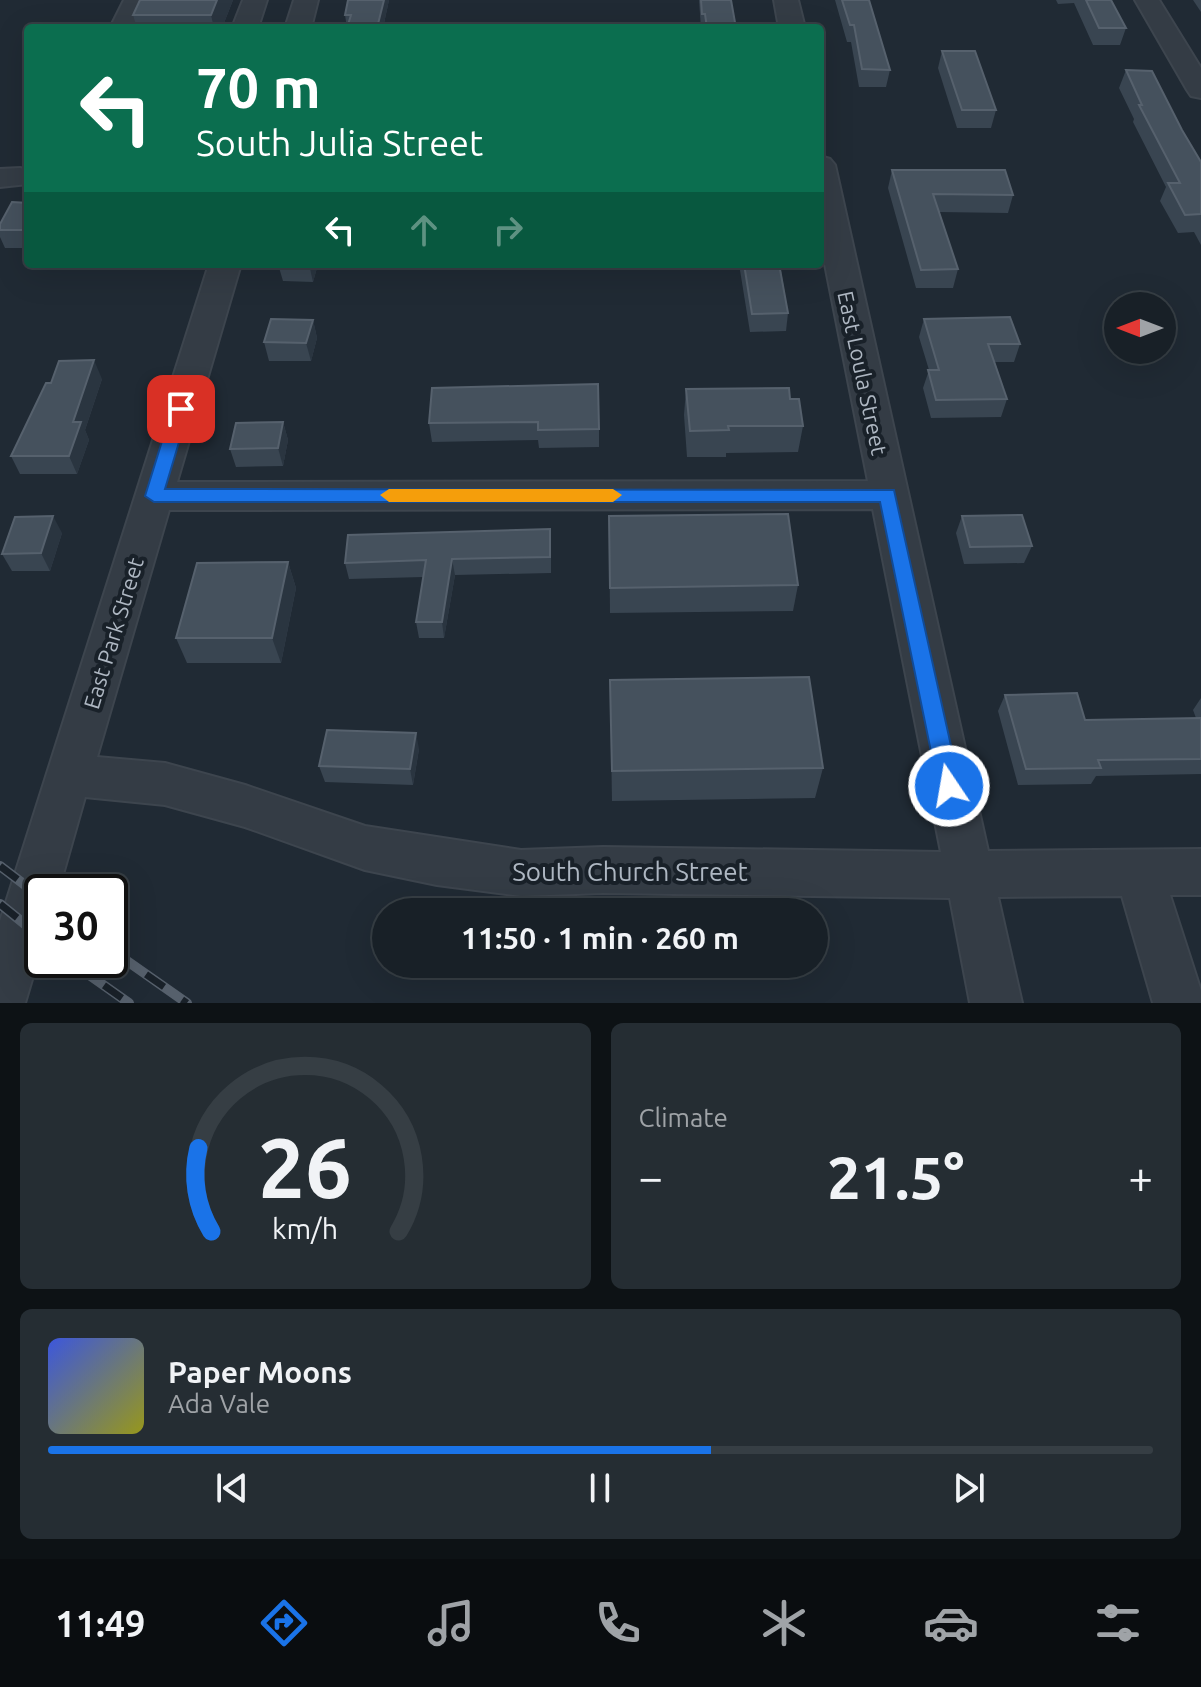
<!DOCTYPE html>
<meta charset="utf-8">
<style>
body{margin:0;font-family:Ubuntu,sans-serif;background:#252d33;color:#f1f3f6;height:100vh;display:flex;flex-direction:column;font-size:30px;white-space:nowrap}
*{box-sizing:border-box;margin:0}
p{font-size:26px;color:#9fa3a7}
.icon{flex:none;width:44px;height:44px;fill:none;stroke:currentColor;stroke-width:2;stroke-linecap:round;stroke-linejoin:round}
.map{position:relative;height:1003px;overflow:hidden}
.panel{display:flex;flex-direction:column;gap:20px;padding:20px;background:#0d1215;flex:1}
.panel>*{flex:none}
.guide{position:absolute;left:24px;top:24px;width:800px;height:244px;border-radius:8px;box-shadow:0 8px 32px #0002,0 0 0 2px #363e44;background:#0b6e4f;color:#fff;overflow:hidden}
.needle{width:52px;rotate:270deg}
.fabs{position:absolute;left:1104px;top:292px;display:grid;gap:16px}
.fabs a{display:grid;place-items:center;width:72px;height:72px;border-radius:50%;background:#182027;box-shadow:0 8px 32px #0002,0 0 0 2px #363e44;font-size:40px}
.speed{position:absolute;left:24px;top:874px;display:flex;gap:16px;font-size:40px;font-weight:700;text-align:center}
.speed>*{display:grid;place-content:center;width:104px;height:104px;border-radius:50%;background:#182027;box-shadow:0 8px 32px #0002,0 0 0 2px #363e44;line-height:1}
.speed .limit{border:4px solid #111;border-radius:12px;background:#fff;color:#111}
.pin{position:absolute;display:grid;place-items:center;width:68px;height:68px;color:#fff;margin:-34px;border-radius:16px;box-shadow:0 4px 12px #0006}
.me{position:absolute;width:88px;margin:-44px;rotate:348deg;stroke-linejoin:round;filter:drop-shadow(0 0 6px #0008)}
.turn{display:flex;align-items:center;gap:28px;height:168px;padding:0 40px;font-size:36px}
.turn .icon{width:104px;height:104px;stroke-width:2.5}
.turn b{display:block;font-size:56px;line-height:68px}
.lanes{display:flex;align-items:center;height:76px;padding:0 40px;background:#0003;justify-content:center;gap:40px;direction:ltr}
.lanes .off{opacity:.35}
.big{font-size:60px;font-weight:600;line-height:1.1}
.panel .widget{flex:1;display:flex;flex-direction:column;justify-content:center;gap:12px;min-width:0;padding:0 28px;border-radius:12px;background:#252d33}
.panel .dial{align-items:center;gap:0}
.dial svg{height:208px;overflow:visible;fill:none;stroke:#363e44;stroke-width:7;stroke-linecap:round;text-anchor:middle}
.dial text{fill:#f1f3f6;stroke:none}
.song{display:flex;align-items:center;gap:24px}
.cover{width:96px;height:96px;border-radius:12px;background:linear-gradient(135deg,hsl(230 70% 55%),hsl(60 70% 35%))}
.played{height:8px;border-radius:4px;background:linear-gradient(90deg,#1a73e8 60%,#363e44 60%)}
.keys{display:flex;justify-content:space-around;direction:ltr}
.heat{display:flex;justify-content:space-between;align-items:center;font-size:44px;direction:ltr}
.panel .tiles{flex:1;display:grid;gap:20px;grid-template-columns:1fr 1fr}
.widget:last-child{grid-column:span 2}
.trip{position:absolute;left:372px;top:898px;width:456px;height:80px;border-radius:40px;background:#182027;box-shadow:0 8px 32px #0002,0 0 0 2px #363e44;font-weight:600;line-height:80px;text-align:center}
.dock{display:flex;height:128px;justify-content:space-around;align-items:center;background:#0a0d10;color:#9fa3a7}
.dock .icon{width:56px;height:56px}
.dock .active{color:#1a73e8}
.dock b{font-size:36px;color:#f1f3f6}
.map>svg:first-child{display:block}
</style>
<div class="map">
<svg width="1201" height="1003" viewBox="0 0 1201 1003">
<rect width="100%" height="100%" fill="#202a34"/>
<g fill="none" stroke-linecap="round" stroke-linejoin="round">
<g stroke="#3d454e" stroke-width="4">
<g id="minor">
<path d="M124,0H148L136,28H110Z"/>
<path d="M243,0H267L258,28H232Z"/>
<path d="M294,0H318L311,28H285Z"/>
<path d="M774,0H798L805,28H779Z"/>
<path d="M1135,0H1159L1201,68V98L1191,96L1187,90Z"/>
<path d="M820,156L830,159L835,165L988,851L1201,849V895H1170L1201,991V1003H1153L1122,896L998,897L1022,1003H970L950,898L603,893L521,896L437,885L365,870L245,827L165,805L85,797L58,892H42V946L25,1003H0V921L209,264H241L177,482L868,481L820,239ZM873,509L941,852L603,847L521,850L365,826L245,785L165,763L97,757L169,510Z"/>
<path d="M20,168L28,170V184L0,187V169Z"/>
</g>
</g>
<use href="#minor" fill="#343c45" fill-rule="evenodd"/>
<g stroke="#56606c" stroke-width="10">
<g id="rail">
<path d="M0,866L42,898"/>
<path d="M0,904L42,938"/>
<path d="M110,949L187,1003"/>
<path d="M68,960L129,1003"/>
</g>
</g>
<use href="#rail" stroke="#192129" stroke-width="7" stroke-dasharray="22" stroke-linecap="butt"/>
</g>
<g fill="#394551">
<path d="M140,0H233L222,28H137L133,15Z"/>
<path d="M348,0H389L383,28H347L345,15Z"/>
<path d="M699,0H731L736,28H701Z"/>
<path d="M835,0H869L890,70L886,87H859L851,42H847Z"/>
<path d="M1056,0H1111L1126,28L1120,45H1093L1074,3L1058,4Z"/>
<path d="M1193,0H1201V12Z"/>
<path d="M942,51L996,110L991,128H957L938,68Z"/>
<path d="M1126,70L1182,130L1201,162V245L1194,232L1178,233L1160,201L1166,187L1133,122L1134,119L1119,88Z"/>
<path d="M892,170L1013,195L1008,213L939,212L958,269L953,288H916L888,188Z"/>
<path d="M28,203V248H5L0,237V224Z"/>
<path d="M278,264H318L313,282L283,281Z"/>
<path d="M739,264H780L788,313L786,331L750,332Z"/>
<path d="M924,319L1020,344L1014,362H995L1007,399L1001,417L931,418L923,388L929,370L919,337Z"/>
<path d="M313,320L317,338L311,361H269L264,342Z"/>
<path d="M102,379L85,430L89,440L77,474H20L11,456L51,383Z"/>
<path d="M432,388L599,429V447L539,448L538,440L432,442L429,423Z"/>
<path d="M686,389L790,399L803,426L798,452L726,453V457H687L684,415Z"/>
<path d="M283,422L288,440L283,466L236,467L230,449Z"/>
<path d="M609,516L798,585L793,611L610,613Z"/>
<path d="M962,516L1032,546L1024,563L964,564L956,533Z"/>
<path d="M62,533L50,571H12L2,554Z"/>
<path d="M551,545V573L455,575L444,638H419L416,622L423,577L349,579L345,563Z"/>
<path d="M288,562L296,588L281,663H187L176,638Z"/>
<path d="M610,680L823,768L815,798L612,801Z"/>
<path d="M1005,695L1085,720L1196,718L1193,710L1201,698V774L1096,776L1091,784L1018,785L998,711Z"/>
<path d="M419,749L413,785L325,782L319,766Z"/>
</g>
<g fill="#2a3540">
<path d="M217,0H233L222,28H214L211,15Z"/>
<path d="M384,0H389L383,28H377Z"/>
<path d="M309,264H318L313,282Z"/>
<path d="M313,320L317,338L311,361L306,343Z"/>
<path d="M94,360L102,379L85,430L89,440L77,474L69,456L73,422Z"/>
<path d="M283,422L288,440L283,466L278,448Z"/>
<path d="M53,516L62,533L50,571L41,553Z"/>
<path d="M452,559L455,575L444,638L442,622Z"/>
<path d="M288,562L296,588L281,663L272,638Z"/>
<path d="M416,733L419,749L413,785L410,769Z"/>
</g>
<g fill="#45515d" stroke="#56616d" stroke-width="2">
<path d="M140,0H217L211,15H133Z"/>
<path d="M348,0H384L377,28H347L351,15H345Z"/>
<path d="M701,0H731L736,28H707L705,14H702Z"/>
<path d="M842,0H869L890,70L862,69L854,25H850Z"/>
<path d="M1086,0H1111L1126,28H1099Z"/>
<path d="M942,51H975L996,110H962Z"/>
<path d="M1126,70L1152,71L1182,130L1201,162V214L1185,215L1168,183H1180L1139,105H1142Z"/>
<path d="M892,170H1005L1013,195L933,194L958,269L921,270Z"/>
<path d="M12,202L28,203V230H0V224Z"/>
<path d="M744,264H779L788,313L752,314Z"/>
<path d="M1010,317L1020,344H988L1007,399L936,400L928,370H939L924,319Z"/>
<path d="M271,319L313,320L306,343L264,342Z"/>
<path d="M94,360L73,422H81L69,456H11L46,383H51L59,361Z"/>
<path d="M598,384L599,429L538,430V422L429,423L432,388Z"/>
<path d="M789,388L790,399H799L803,426H728L729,430L690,431L686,389Z"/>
<path d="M283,422L278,448L230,449L236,423Z"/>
<path d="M788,514L798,585L610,588L609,516Z"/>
<path d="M1022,515L1032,546L970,547L962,516Z"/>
<path d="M53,516L41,553L2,554L15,517Z"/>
<path d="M550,529V557L452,559L442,622H416L426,560L345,563L348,535Z"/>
<path d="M288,562L272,638H176L197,563Z"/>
<path d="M809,677L823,768L612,771L610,680Z"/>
<path d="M1077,693L1085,720L1201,718V759L1098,760L1101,768L1026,769L1005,695Z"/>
<path d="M327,730L416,733L410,769L319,766Z"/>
</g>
<path fill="#1a73e8" stroke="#114b97" stroke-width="2" d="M181,403L189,409L165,489L894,490L960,786L957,793L949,796L942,793L938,786L880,502H154L145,496L172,409Z"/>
<path fill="#f59e0b" d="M389,489H613L622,495L613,502H389L380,495Z"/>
<g text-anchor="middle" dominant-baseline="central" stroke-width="8" stroke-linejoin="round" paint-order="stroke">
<g font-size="22" fill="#aeb7c2" stroke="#192129">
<text transform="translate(863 373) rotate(78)">East Loula Street</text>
<text transform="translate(113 633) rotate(-73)">East Park Street</text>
</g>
<g font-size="26" fill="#aeb7c2" stroke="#192129">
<text x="630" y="871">South Church Street</text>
</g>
</g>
</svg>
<div class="fabs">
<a><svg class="needle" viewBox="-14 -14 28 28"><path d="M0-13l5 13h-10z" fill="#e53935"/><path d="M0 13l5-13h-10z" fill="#9fa3a7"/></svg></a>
</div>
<div class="speed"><div class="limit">30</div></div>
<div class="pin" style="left:181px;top:409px;background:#d93025"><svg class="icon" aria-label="arrive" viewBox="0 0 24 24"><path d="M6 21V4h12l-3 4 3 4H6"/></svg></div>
<svg class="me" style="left:949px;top:786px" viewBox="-20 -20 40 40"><circle r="17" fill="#1a73e8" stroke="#fff" stroke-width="3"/><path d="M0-11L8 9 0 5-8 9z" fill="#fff"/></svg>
<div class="trip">11:50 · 1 min · 260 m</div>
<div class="guide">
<div class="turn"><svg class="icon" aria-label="left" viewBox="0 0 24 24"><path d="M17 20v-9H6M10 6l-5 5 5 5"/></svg><div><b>70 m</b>South Julia Street</div></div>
<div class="lanes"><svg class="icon" aria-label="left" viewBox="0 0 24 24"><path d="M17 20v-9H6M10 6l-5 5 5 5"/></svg><svg class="icon off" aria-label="ahead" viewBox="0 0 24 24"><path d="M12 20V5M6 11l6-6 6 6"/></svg><svg class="icon off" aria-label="right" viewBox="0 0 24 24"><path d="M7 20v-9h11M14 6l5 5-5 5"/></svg></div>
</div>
</div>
<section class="panel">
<div class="tiles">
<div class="widget dial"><svg viewBox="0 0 100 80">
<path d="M14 69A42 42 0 1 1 86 69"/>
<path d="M14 69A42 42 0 0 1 9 37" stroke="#1a73e8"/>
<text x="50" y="56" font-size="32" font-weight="700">26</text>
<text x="50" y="72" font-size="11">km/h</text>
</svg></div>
<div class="widget"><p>Climate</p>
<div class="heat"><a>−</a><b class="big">21.5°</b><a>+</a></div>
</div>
<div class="widget">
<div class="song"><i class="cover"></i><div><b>Paper Moons</b><p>Ada Vale</p></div></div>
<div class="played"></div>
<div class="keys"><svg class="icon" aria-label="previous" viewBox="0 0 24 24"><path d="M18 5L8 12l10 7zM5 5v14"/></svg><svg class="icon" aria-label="pause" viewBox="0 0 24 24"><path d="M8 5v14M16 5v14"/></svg><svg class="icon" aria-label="next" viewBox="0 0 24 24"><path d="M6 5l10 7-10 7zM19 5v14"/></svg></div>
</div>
</div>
</section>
<nav class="dock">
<b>11:49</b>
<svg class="icon active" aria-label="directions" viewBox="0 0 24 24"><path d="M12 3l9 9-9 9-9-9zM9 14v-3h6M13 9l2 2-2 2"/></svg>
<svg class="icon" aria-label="music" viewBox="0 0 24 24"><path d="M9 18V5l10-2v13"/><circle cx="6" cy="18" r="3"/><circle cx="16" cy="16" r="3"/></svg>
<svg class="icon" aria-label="phone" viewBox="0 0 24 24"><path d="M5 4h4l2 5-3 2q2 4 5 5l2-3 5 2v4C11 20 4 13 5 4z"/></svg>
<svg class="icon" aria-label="climate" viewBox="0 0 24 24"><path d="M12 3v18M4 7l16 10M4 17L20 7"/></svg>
<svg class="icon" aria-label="car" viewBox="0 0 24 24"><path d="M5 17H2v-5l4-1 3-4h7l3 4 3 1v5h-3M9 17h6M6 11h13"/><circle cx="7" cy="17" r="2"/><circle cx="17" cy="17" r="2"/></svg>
<svg class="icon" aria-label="filters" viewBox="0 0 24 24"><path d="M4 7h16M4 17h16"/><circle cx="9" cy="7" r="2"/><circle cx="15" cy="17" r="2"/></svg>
</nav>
